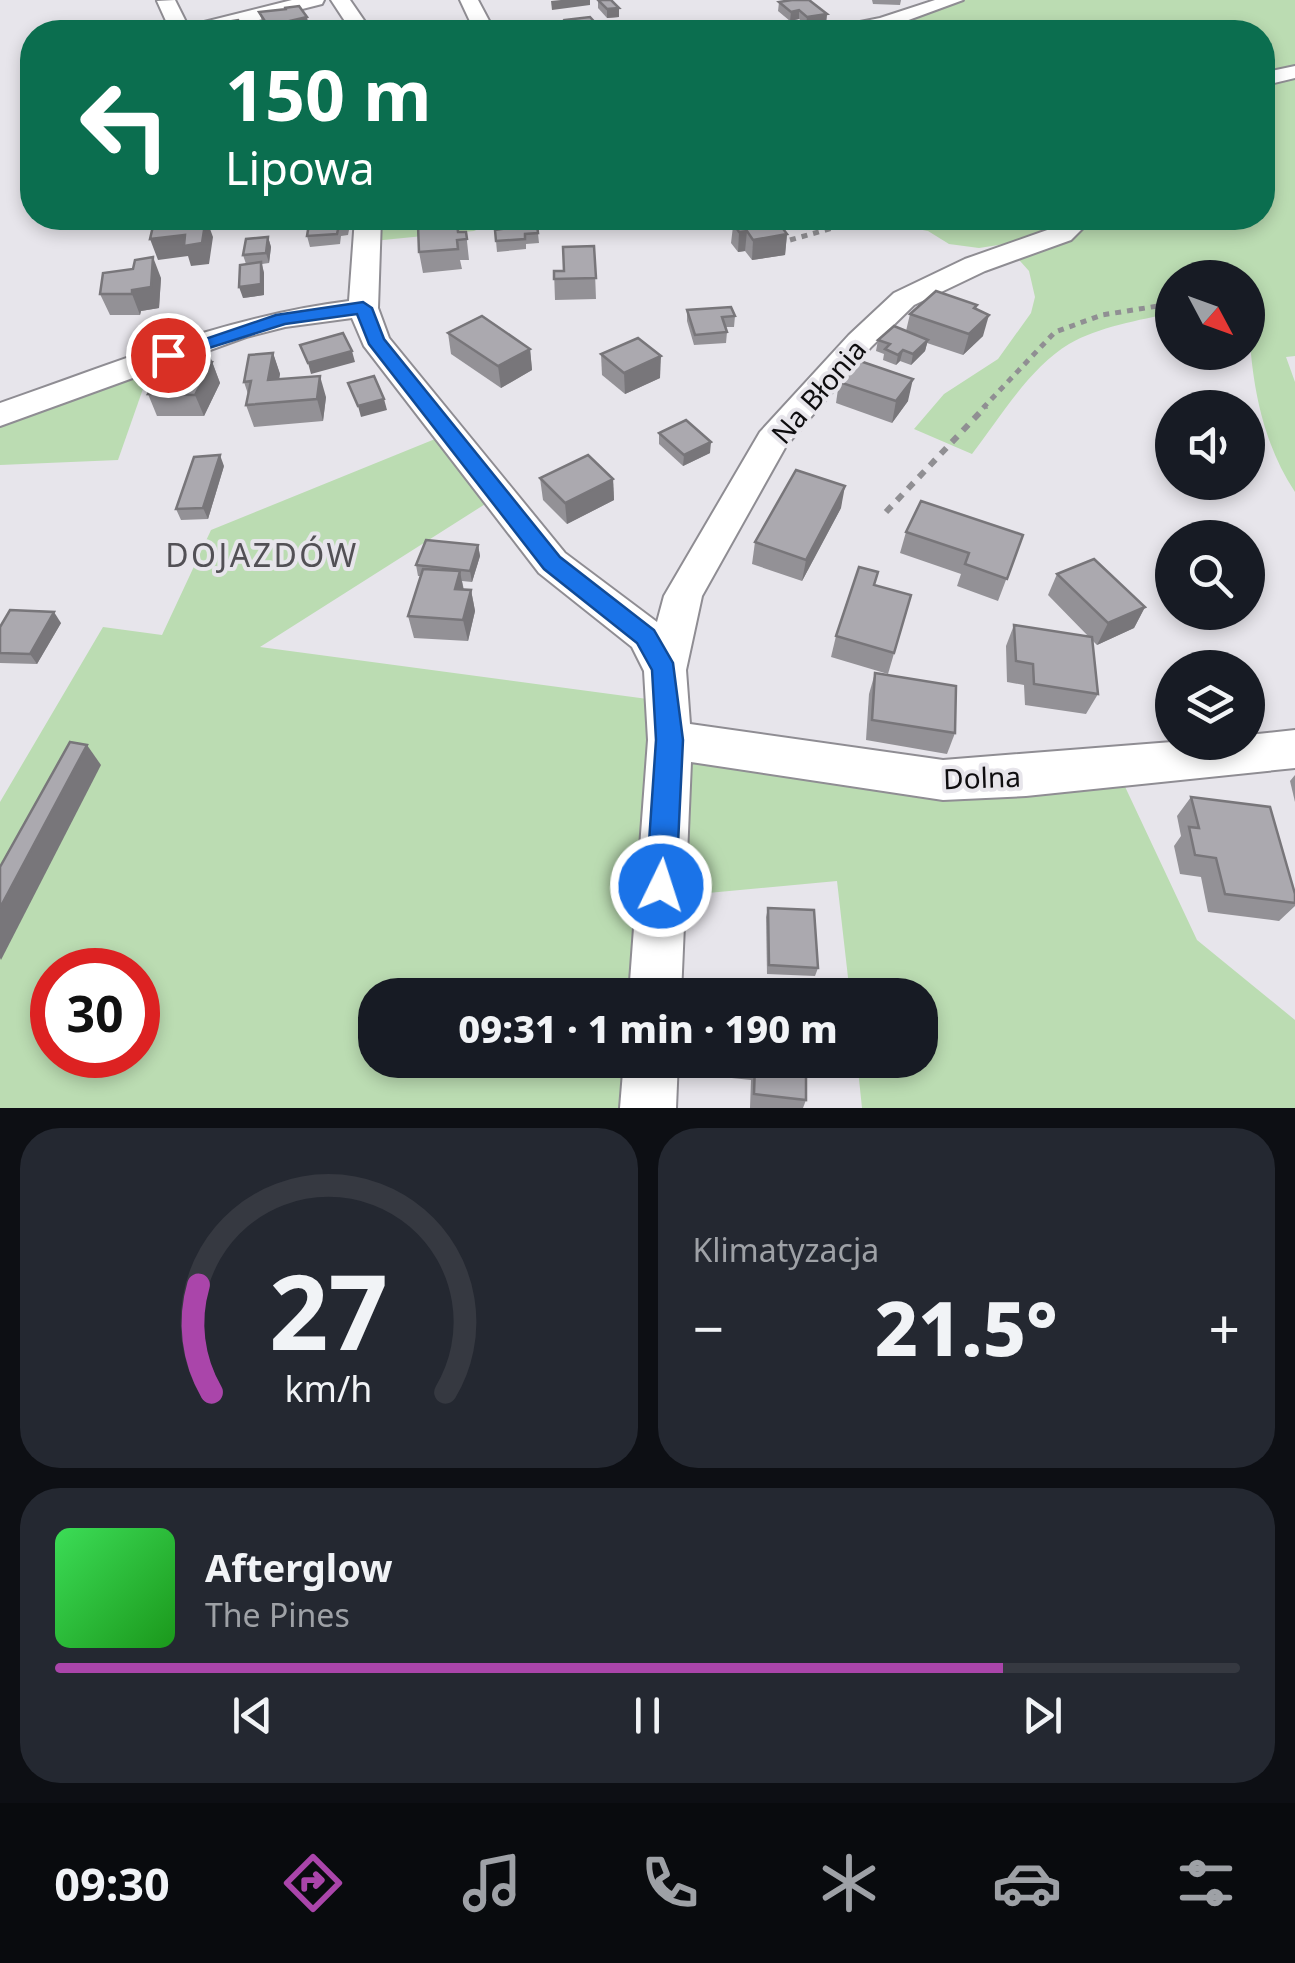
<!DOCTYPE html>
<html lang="pl">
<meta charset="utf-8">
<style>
body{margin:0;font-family:"Noto Sans",sans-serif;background:#242831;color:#f1f3f6;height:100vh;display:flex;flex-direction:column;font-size:38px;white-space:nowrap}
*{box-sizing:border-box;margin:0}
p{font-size:32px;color:#9ea1a6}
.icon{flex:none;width:55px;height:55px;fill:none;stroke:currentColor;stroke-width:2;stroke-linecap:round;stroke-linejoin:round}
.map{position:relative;height:1108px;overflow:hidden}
.sheet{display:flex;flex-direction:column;gap:20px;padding:20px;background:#0d0f14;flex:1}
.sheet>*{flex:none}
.guide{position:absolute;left:20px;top:20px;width:1255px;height:210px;border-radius:40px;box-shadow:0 5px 15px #0003;background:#0b6e4f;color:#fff;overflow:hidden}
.needle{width:65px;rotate:131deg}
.tools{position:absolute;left:1155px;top:260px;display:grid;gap:20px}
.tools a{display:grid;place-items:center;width:110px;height:110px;border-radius:50%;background:#171b24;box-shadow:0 5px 15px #0003;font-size:50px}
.speed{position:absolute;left:30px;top:948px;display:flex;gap:20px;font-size:50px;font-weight:700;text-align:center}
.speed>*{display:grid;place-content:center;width:130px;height:130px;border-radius:50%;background:#171b24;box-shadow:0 5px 15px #0003;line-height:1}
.speed .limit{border:15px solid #d22;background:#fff;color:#111}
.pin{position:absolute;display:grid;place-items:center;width:85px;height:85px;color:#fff;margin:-42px;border:5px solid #fff;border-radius:50%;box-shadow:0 2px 10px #0007}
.me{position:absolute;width:110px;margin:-55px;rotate:4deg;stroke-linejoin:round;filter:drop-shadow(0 0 8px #0008)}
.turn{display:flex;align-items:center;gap:35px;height:210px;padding:0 40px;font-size:45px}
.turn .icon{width:130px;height:130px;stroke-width:2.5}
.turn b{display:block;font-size:70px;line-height:85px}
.big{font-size:75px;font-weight:800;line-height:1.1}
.sheet .card{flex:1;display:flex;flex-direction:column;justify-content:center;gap:15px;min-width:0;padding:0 35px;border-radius:40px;background:#242831}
.sheet .dial{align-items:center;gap:0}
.dial svg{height:260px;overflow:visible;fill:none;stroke:#363941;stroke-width:7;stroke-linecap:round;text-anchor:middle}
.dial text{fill:#f1f3f6;stroke:none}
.song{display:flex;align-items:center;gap:30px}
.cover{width:120px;height:120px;border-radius:15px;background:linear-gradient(135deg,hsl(130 70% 55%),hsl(120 70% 35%))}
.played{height:10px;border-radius:5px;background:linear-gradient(90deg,#aa45aa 80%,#363941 80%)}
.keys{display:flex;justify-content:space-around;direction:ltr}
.heat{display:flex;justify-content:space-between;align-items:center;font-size:55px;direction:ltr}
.sheet .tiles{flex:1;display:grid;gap:20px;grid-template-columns:1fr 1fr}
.card:last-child{grid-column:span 2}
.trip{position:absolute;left:358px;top:978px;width:580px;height:100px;border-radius:40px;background:#171b24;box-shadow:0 5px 15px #0003;font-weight:800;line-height:100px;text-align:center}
.menu{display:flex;height:160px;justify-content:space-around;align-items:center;background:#090b0e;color:#9ea1a6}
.menu .icon{width:70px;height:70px}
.menu .selected{color:#aa45aa}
.menu b{font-size:45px;color:#f1f3f6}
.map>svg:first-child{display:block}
</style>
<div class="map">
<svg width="1295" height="1108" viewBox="0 0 1295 1108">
<rect width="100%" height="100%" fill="#e7e5eb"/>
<g fill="#bbdcb2" fill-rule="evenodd">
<path d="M965,0H1295V356L1286,357L1295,382V492C1253,428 1248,352 1248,278H1172V313C1140,320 1098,327 1069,344C1029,368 1000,418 972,454L914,429L944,394L998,359L1031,313L1035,297L1029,271L1005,244L979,248L949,244L928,231L858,218H1262V32L876,30Z"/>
<path d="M374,218H503L474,231L373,241Z"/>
<path d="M151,366L118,460L0,465V420Z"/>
<path d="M440,437L490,501L260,647L655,700L636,995H375V1060H632L629,1108H0V802L103,627L162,635L211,530ZM52,970H138V1055H52Z"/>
<path d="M684,750L1120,776L1197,940L1295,1020V1108H862L857,1060H920V995H850L837,881L676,896Z"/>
</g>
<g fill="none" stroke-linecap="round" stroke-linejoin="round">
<g stroke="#8f8d93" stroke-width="4">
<g id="minor">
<path d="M175,0L188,26L292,0H324L322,4L212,32H171L157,1Z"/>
<path d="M331,0H350L372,32H352Z"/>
<path d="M460,0H478L495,32H475Z"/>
<path d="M935,0H963L884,29L827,32L830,28L880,18Z"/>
<path d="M1295,66V78L1262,86V73Z"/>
<path d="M355,218H381L378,308L389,338L565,553L657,622L664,596L760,432L849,335L894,293L965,259L1053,228L1065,218H1093L1071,240L985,271L914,305L871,347L786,446L702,596L686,670L690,724L943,760L1172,742H1248V735L1295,730V768L1026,796L943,800L691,762L681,995H629L648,740L644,671L632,647L539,573L364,346L352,318L285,327L246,337L0,426V403C115,363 227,316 349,301Z"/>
<path d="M624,1060H678L676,1108H620Z"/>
</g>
</g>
<g stroke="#908f93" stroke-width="5" stroke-dasharray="6 6" stroke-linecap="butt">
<path d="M790,240L868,218"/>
<path d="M983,408L1055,332L1102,315L1164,305"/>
</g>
<path stroke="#908f93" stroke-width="6" stroke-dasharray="8 8" stroke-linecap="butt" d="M886,512L986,406"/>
<use href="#minor" fill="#fff" fill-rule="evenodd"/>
</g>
<g fill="#939196">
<path d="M598,0L619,8V17L607,18L598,8Z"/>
<path d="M872,0H901L900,5L873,4Z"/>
<path d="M779,2L827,14L826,23L806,25L799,19L790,21L778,11Z"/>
<path d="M259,12L310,32H266Z"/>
<path d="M565,20L600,32H568L565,29Z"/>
<path d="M266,218H341V220L347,219L349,230L348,235L341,236L340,244L310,247L307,236L309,227L269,230Z"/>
<path d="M734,218H775L787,234L785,255L752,260L745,251L738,252L731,243Z"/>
<path d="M537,224L539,243L526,244V249L497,252L495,230Z"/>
<path d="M459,232H466L469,260H460L462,269L423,273L419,252Z"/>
<path d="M268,237L271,247L269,263L262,264L264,273V295L243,298L246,264L243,255Z"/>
<path d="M594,246L596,299L555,300L554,271H564Z"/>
<path d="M133,269L161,278L159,308L141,311L140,315H110L100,294Z"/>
<path d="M977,305L976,309L983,336L963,355L927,343L925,351L911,365L900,361L896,365L883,360L884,354L876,351L878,340L906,331L910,314Z"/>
<path d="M687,310L735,316L734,327H726L727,332L726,343L694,345L687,321Z"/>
<path d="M448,333L530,349L532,370L501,388L451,354Z"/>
<path d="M208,351L220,383L204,416H157L148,394Z"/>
<path d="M273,353L280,374L279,379L326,397L323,421L254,427L246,405L248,394L244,382Z"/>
<path d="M601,354L660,378L625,394L602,375Z"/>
<path d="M839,382L908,401L892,423L836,403Z"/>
<path d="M659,433L710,453L683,466L659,444Z"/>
<path d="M224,466L208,519L181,520L176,509Z"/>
<path d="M540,478L613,479L614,500L567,524L543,500Z"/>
<path d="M841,508L802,581L752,564L755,542Z"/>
<path d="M906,532L1023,535L998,601L957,586L961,574L900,553Z"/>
<path d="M478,545L480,556L472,582L462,581L464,590H471L475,611L468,641L414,638L408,616L421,576H418L416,565Z"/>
<path d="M1057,574L1145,607L1134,628L1097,645L1092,640L1098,694L1086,714L1025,705L1024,685L1007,682L1006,646L1014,625L1089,637L1048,595Z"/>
<path d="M911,595L888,674L831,657L836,636Z"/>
<path d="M61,623L37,664L0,663V627Z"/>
<path d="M875,673L955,733L947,754L866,740L869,694Z"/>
<path d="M1295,775V802L1290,781Z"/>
<path d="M1191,797L1295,894V906L1279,921L1208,912L1201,877L1180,874L1174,846L1181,836L1177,816Z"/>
<path d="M768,908L818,968L815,976L767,974L766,917Z"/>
<path d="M722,1060H806V1100L803,1108H750L751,1080L722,1077Z"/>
</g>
<g fill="#78767a">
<path d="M561,0H590V5L552,10L551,1Z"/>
<path d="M619,8V17L607,18V9Z"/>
<path d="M799,10V19L790,21L791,12Z"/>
<path d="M827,14L826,23L806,25L807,17Z"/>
<path d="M307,17L310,32H270L268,26Z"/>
<path d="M241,25L243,32H211L210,30Z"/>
<path d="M600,28V32H575Z"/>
<path d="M206,218L213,237L209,264L191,266L188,256L158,260L150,239Z"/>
<path d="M747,231L745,251L738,252L739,232Z"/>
<path d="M787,234L785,255L752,260L753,240Z"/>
<path d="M268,237L271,247L269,263L266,253Z"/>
<path d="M153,257L161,278L159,308L141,311L140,315L132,294V290Z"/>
<path d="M261,262L264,273V295L243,298L239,287Z"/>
<path d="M989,315L983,336L963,355L969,334Z"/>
<path d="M928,340L925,351L911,365L913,354Z"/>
<path d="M530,349L532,370L501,388L498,366Z"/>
<path d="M903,350L900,361L896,365L898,355Z"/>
<path d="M208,351L220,383L204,416L195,395L203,361Z"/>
<path d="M352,351L355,362L311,374L308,363Z"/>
<path d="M273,353L280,374L275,401L268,380Z"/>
<path d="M661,356L660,378L625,394L624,373Z"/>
<path d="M320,376L326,397L323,421L317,399Z"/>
<path d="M913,379L908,401L892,423L896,401Z"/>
<path d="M384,399L387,410L361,417L358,406Z"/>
<path d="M711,442L710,453L683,466L684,455Z"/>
<path d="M220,455L224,466L208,519L203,508Z"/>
<path d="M613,479L614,500L567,524L565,503Z"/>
<path d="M845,486L841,508L802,581L806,560Z"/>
<path d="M478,545L480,556L472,582L470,571Z"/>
<path d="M460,571L464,593L455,589Z"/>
<path d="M471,590L475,611L468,641L463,620Z"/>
<path d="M1145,607L1134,628L1097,645L1108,623Z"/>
<path d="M54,612L61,623L37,664L30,654Z"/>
<path d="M87,745L101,765L1,960L0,958V908Z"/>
</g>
<g fill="#aba9af" stroke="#78767a" stroke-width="2.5">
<path d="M598,0H611L619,8L607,9Z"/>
<path d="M792,0H809L827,14L807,17L799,10L791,12L779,2Z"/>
<path d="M299,6L307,17L268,26L259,12L287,9L284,8Z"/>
<path d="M590,17L600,28L575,32L565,20Z"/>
<path d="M238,20L241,25L210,30L208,25Z"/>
<path d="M195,218H206L202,243L184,246L185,235L150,239L154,222Z"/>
<path d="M266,218H293L266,220Z"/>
<path d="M310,218H339V220L347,219L346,225H339L337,234L307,236Z"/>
<path d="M737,218H775L787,234L753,240L747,231L739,232L733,223L740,222Z"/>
<path d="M457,223L458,232H466L467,239L457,240L458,249L419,252L418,226Z"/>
<path d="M537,224L538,233L525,234V239L496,241L495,230Z"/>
<path d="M268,237L266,253L243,255L246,239Z"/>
<path d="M594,246L596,278L554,279V271H564L563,247Z"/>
<path d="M153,257L151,287L132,290V294H100L103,273L133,269L135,260Z"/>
<path d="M261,262V284L239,287L240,265Z"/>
<path d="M936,291L977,305L974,308L989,315L969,334L910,314Z"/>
<path d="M731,307L735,316L722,317L727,332L695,335L687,310Z"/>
<path d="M482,316L530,349L498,366L448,333Z"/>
<path d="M894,326L928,340L913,354L903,350L898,355L885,349L890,344L878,340Z"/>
<path d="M343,333L352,351L308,363L300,345Z"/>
<path d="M638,338L661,356L624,373L601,354Z"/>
<path d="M171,350L208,351L203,361L212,362L195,395L148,394Z"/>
<path d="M273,353L268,380L320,376L317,399L246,405L251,381L244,382L249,355Z"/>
<path d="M857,360L913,379L896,401L839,382Z"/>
<path d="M374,376L384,399L358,406L348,383Z"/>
<path d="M686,420L711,442L684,455L659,433Z"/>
<path d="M220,455L203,508L176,509L194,457Z"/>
<path d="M588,455L613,479L565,503L540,478Z"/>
<path d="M796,470L845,486L806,560L755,542Z"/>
<path d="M921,501L1023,535L1007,579L965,564L969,553L906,532Z"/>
<path d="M426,540L478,545L470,571L416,565Z"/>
<path d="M1094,559L1145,607L1108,623L1057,574Z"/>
<path d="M859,567L878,572L874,585L911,595L894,653L836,636Z"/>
<path d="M423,569L460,571L455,589L471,590L463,620L408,616Z"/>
<path d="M10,610L54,612L30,654L0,653V627Z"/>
<path d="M1014,625L1092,637L1098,694L1034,684L1033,664L1016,661Z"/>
<path d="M875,673L956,686L955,733L872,720Z"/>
<path d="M70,742L87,745L0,908V867Z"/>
<path d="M1191,797L1270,807L1295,894V903L1225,894L1216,858L1195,855L1189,827L1199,828Z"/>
<path d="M768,908L814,910L818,968L769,965Z"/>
<path d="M727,981L806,988V995H727Z"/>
<path d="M724,1060H806V1100L754,1094L755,1065L724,1062Z"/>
</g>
<path fill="#1a73e8" stroke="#114b97" stroke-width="2.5" d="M363,302L372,308L384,339L560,557L654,630L673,663L683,740L676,886L671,896L661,900L651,896L646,886L656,740L652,670L637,643L544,569L369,344L357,314L285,324L168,361L158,355L276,315Z"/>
<g text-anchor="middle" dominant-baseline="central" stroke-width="8" stroke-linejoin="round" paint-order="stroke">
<g font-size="28" fill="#0e0d0f" stroke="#e7e5eb">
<text transform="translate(818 391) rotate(-49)">Na Błonia</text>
<text transform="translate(982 777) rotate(-2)">Dolna</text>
</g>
<g font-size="32" letter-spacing="2.5" fill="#525055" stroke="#e7e5eb">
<text x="262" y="554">DOJAZDÓW</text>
</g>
</g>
</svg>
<div class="tools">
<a><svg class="needle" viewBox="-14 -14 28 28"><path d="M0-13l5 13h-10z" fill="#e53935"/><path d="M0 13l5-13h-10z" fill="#9ea1a6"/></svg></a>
<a><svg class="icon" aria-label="sound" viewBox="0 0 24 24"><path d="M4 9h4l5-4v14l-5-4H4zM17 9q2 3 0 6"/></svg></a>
<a><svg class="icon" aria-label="search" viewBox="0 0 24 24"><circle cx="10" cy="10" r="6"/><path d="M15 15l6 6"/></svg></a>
<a><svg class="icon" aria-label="layers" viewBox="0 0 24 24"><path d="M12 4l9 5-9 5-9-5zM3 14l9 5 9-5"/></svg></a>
</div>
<div class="speed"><div class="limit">30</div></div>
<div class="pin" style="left:168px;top:355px;background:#d93025"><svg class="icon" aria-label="arrive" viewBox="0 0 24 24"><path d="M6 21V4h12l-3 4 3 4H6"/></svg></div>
<svg class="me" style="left:661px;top:886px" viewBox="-20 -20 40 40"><circle r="17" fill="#1a73e8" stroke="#fff" stroke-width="3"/><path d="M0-11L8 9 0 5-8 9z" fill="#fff"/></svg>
<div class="trip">09:31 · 1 min · 190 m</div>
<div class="guide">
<div class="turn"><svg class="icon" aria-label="left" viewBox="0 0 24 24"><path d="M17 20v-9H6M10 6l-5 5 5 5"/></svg><div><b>150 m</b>Lipowa</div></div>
</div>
</div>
<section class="sheet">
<div class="tiles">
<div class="card dial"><svg viewBox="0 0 100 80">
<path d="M14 69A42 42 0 1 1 86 69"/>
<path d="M14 69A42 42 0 0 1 10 36" stroke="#aa45aa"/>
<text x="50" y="56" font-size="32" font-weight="700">27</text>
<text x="50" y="72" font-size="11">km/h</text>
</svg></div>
<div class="card"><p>Klimatyzacja</p>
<div class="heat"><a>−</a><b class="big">21.5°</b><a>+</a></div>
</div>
<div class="card">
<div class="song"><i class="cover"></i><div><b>Afterglow</b><p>The Pines</p></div></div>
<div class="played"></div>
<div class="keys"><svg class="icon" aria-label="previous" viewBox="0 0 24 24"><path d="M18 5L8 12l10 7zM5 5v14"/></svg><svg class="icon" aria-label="pause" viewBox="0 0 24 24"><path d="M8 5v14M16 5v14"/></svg><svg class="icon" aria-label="next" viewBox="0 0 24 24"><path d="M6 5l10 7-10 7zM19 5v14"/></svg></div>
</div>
</div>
</section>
<nav class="menu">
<b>09:30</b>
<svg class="icon selected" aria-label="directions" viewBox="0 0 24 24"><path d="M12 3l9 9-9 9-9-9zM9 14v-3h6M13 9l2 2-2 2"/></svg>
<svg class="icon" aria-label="music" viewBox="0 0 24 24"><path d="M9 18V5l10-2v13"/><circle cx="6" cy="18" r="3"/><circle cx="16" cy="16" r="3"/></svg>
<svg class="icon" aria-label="phone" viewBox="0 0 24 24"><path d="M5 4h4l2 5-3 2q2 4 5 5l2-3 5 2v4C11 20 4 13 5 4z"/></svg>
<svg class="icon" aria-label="climate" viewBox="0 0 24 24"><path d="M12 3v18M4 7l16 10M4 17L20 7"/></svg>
<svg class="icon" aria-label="car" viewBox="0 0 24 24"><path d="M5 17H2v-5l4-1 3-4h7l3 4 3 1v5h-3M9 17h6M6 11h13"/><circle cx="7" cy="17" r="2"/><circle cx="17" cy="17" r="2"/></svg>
<svg class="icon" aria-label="filters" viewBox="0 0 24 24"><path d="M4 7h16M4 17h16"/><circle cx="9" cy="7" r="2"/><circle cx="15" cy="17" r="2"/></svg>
</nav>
